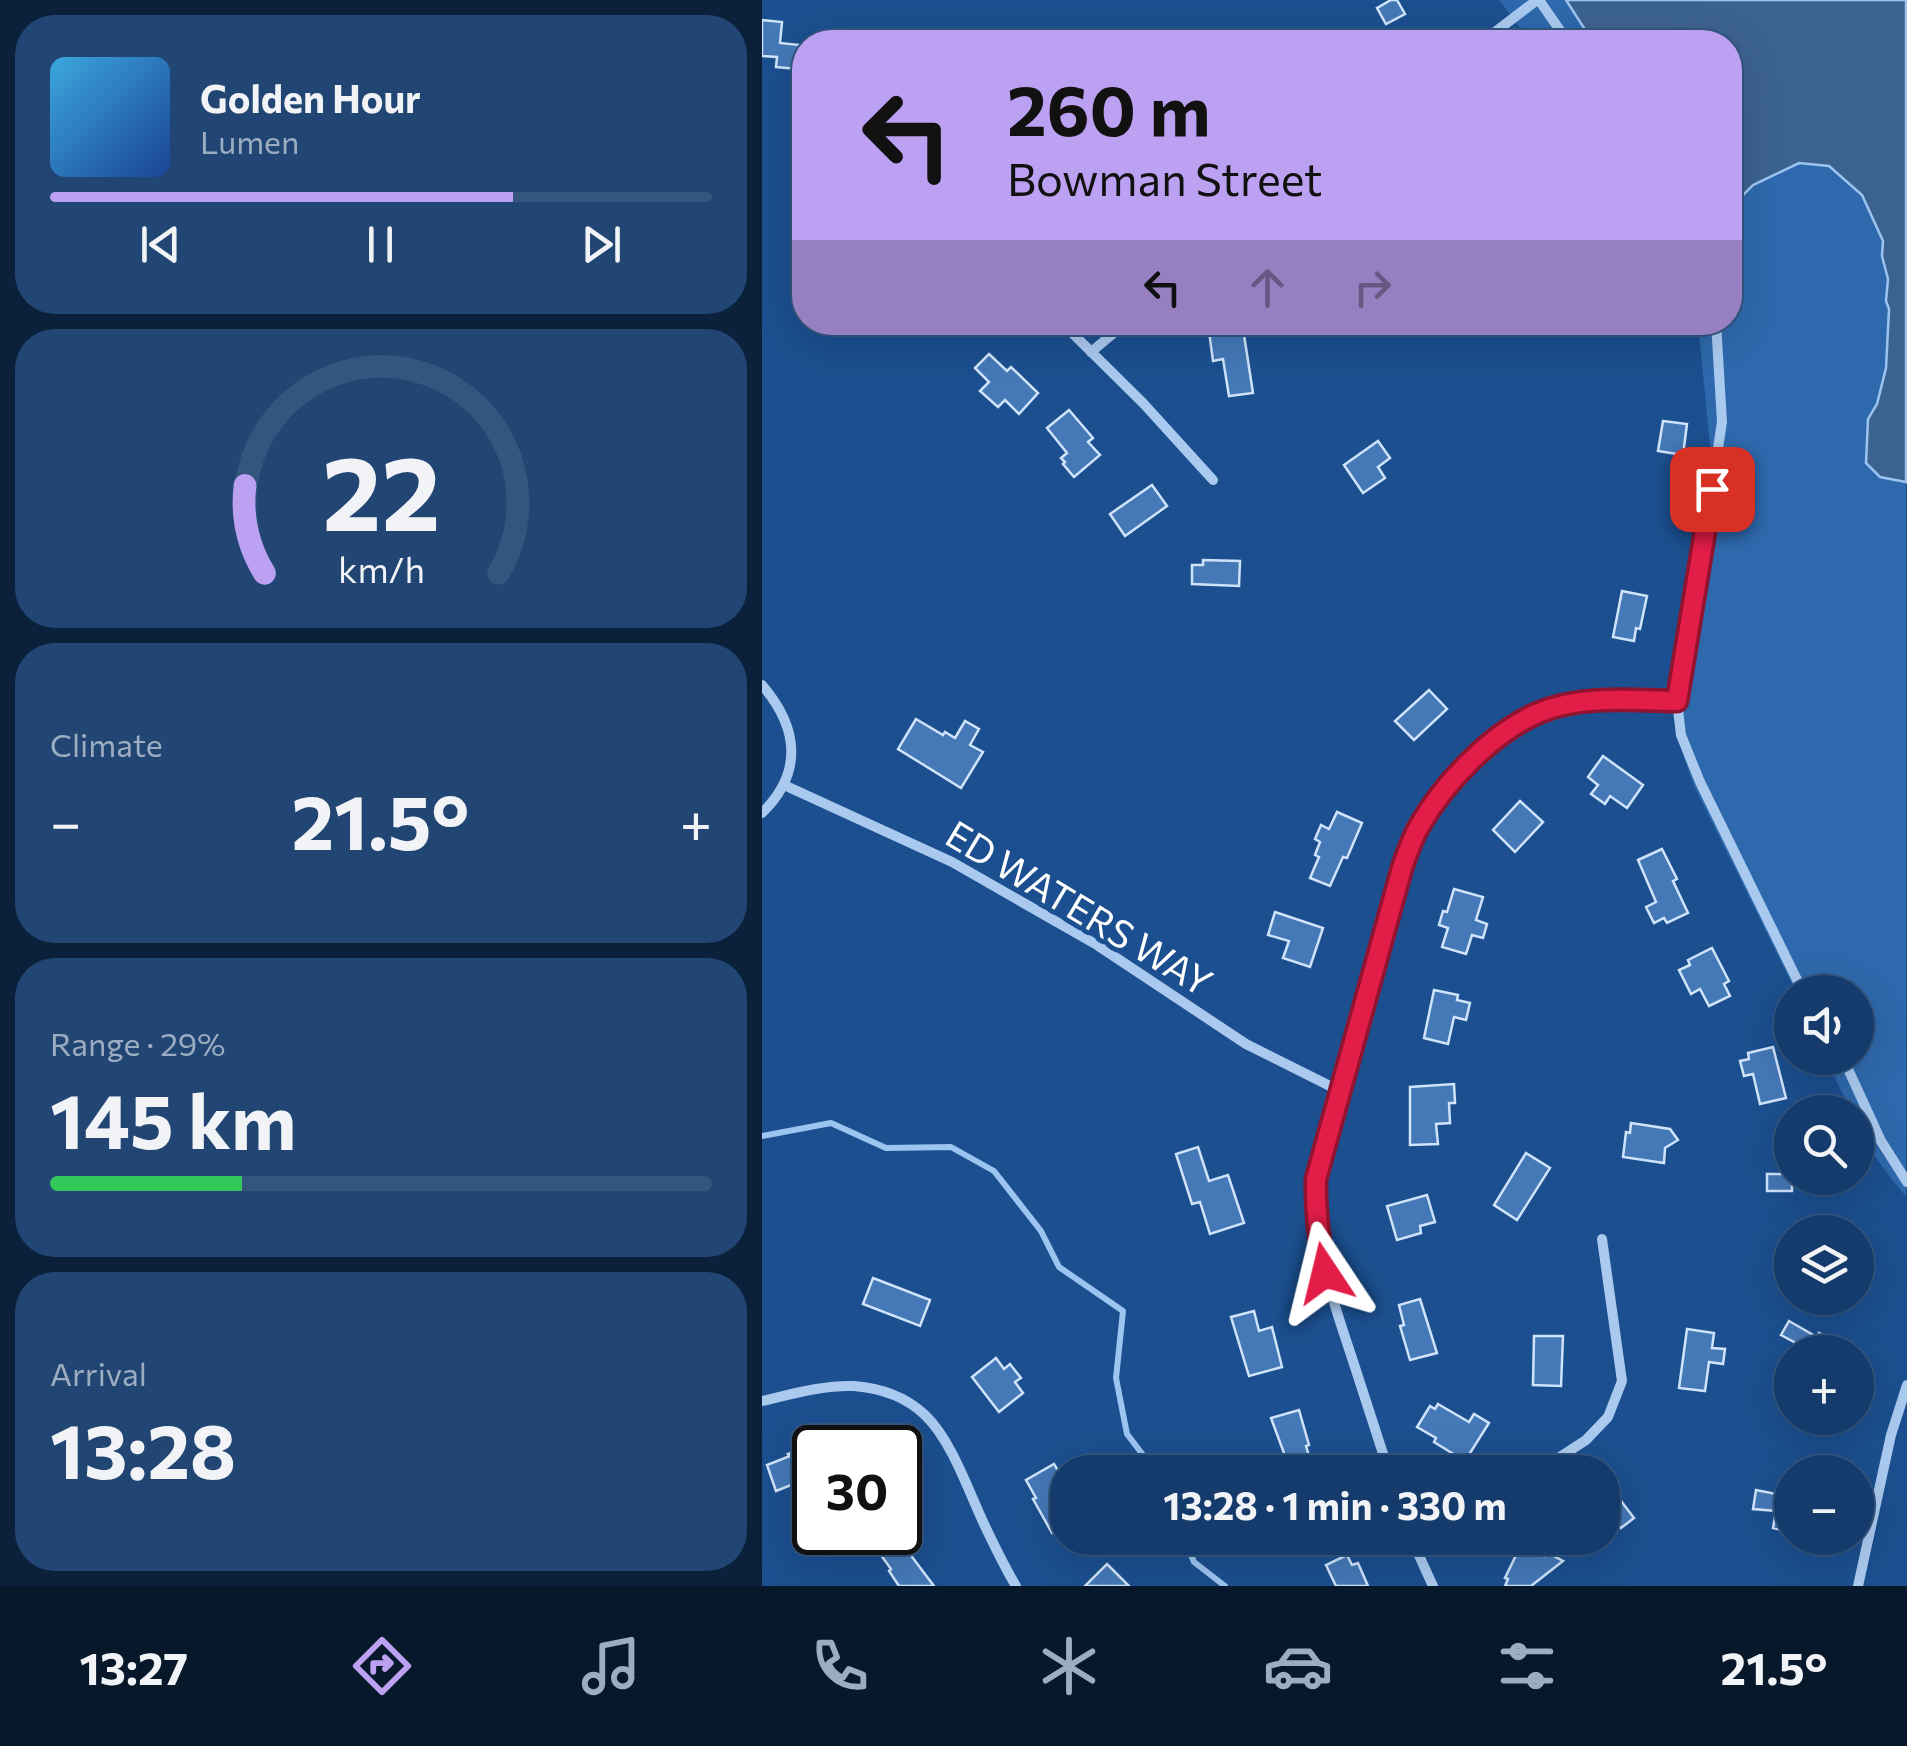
<!DOCTYPE html>
<meta charset="utf-8">
<style>
body{margin:0;font-family:Commissioner,sans-serif;background:#214673;color:#f1f3f6;height:100vh;display:flex;flex-direction:column;font-size:38px;white-space:nowrap}
*{box-sizing:border-box;margin:0}
p{font-size:32px;color:#9dadc1}
.icon{flex:none;width:55px;height:55px;fill:none;stroke:currentColor;stroke-width:2;stroke-linecap:round;stroke-linejoin:round}
.map{position:relative;flex:1;overflow:hidden}
.side{display:flex;flex-direction:column;gap:15px;padding:15px;background:#0b203b;width:762px}
.side>*{flex:none}
.hud{position:absolute;left:30px;top:30px;width:950px;height:305px;border-radius:40px;box-shadow:0 10px 40px #0002,0 0 0 2px #33557e;background:#bca0f2;color:#111;overflow:hidden}
.tools{position:absolute;left:1012px;top:975px;display:grid;gap:20px}
.tools a{display:grid;place-items:center;width:100px;height:100px;border-radius:50%;background:#143b6b;box-shadow:0 10px 40px #0002,0 0 0 2px #33557e;font-size:50px}
.speed{position:absolute;left:30px;top:1425px;display:flex;gap:20px;font-size:50px;font-weight:700;text-align:center}
.speed>*{display:grid;place-content:center;width:130px;height:130px;border-radius:50%;background:#143b6b;box-shadow:0 10px 40px #0002,0 0 0 2px #33557e;line-height:1}
.speed .limit{border:5px solid #111;border-radius:15px;background:#fff;color:#111}
.pin{position:absolute;display:grid;place-items:center;width:85px;height:85px;color:#fff;margin:-42px;border-radius:20px;box-shadow:0 5px 15px #0006}
.me{position:absolute;width:110px;margin:-55px;rotate:350deg;stroke-linejoin:round;filter:drop-shadow(0 0 8px #0008)}
.turn{display:flex;align-items:center;gap:35px;height:210px;padding:0 50px;font-size:45px}
.turn .icon{width:130px;height:130px;stroke-width:2.5}
.turn b{display:block;font-size:70px;line-height:85px}
.lanes{display:flex;align-items:center;height:95px;padding:0 50px;background:#0003;justify-content:center;gap:50px;direction:ltr}
.lanes .off{opacity:.35}
.big{font-size:75px;font-weight:700;line-height:1.1}
.side .widget{flex:1;display:flex;flex-direction:column;justify-content:center;gap:15px;min-width:0;padding:0 35px;border-radius:40px;background:#214673}
.side .dial{align-items:center;gap:0}
.dial svg{height:260px;overflow:visible;fill:none;stroke:#33557e;stroke-width:7;stroke-linecap:round;text-anchor:middle}
.dial text{fill:#f1f3f6;stroke:none}
.song{display:flex;align-items:center;gap:30px}
.cover{width:120px;height:120px;border-radius:15px;background:linear-gradient(135deg,hsl(200 70% 55%),hsl(220 70% 35%))}
.played{height:10px;border-radius:5px;background:linear-gradient(90deg,#bca0f2 70%,#33557e 70%)}
.keys{display:flex;justify-content:space-around;direction:ltr}
.heat{display:flex;justify-content:space-between;align-items:center;font-size:55px;direction:ltr}
.charge{height:15px;border-radius:8px;background:linear-gradient(90deg,#34c759 29%,#33557e 0)}
.trip{position:absolute;left:288px;top:1455px;width:570px;height:100px;border-radius:40px;background:#143b6b;box-shadow:0 10px 40px #0002,0 0 0 2px #33557e;font-weight:700;line-height:100px;text-align:center}
.tab-bar{display:flex;height:160px;justify-content:space-around;align-items:center;background:#08182b;color:#9dadc1}
.tab-bar .icon{width:70px;height:70px}
.tab-bar .current{color:#bca0f2}
.tab-bar b{font-size:45px;color:#f1f3f6}
main{display:flex;flex:1;min-height:0}
.map>svg:first-child{display:block}
</style>
<main>
<section class="side">
<div class="widget">
<div class="song"><i class="cover"></i><div><b>Golden Hour</b><p>Lumen</p></div></div>
<div class="played"></div>
<div class="keys"><svg class="icon" aria-label="previous" viewBox="0 0 24 24"><path d="M18 5L8 12l10 7zM5 5v14"/></svg><svg class="icon" aria-label="pause" viewBox="0 0 24 24"><path d="M8 5v14M16 5v14"/></svg><svg class="icon" aria-label="next" viewBox="0 0 24 24"><path d="M6 5l10 7-10 7zM19 5v14"/></svg></div>
</div>
<div class="widget dial"><svg viewBox="0 0 100 80">
<path d="M14 69A42 42 0 1 1 86 69"/>
<path d="M14 69A42 42 0 0 1 8 42" stroke="#bca0f2"/>
<text x="50" y="56" font-size="32" font-weight="700">22</text>
<text x="50" y="72" font-size="11">km/h</text>
</svg></div>
<div class="widget"><p>Climate</p>
<div class="heat"><a>−</a><b class="big">21.5°</b><a>+</a></div>
</div>
<div class="widget"><p>Range · 29%</p><b class="big">145 km</b><div class="charge"></div></div>
<div class="widget"><p>Arrival</p><b class="big">13:28</b></div>
</section>
<div class="map">
<svg width="1145" height="1586" viewBox="0 0 1145 1586">
<rect width="100%" height="100%" fill="#1b4f8f"/>
<path fill="#2e69ad" d="M737,0H1144V1196C1128,1178 1095,1137 1095,1112H1089L1064,1058H1095V992H1034L932,786L921,755L917,732L928,625L944,568L954,507L936,323L968,322V42H769Z"/>
<path fill="#3c6290" stroke="#9cc4f0" stroke-width="2.5" d="M804,0H1144V482L1118,477L1104,463L1106,419L1115,404L1124,368L1127,309L1124,301L1126,279L1120,256L1121,241L1100,195L1067,166L1037,163L991,185L968,208V42H831Z"/>
<g fill="none" stroke-linecap="round" stroke-linejoin="round">
<g stroke="#9cc4f0" stroke-width="6">
<path d="M0,1136L69,1123L124,1148L189,1147L232,1171L279,1231L297,1267L361,1311L354,1378L365,1434L394,1472"/>
<path d="M422,1538L432,1562L463,1586"/>
</g>
</g>
<g fill="#4478b7" stroke="#cfe3fa" stroke-width="2.5">
<path d="M629,0H635L643,14L624,24L615,8Z"/>
<path d="M0,20L20,22L18,43L38,45L36,69L14,67L15,57L0,56Z"/>
<path d="M456,322H480L491,393L467,396L461,359L451,361L446,324Z"/>
<path d="M227,354L245,371L249,367L276,393L257,414L243,400L236,407L218,391L227,382L213,368Z"/>
<path d="M307,410L331,438L326,442L338,455L312,477L301,464L303,462L299,458L305,453L285,428Z"/>
<path d="M901,421L925,424L921,455L896,451Z"/>
<path d="M616,441L628,458L616,467L623,478L601,493L582,465Z"/>
<path d="M390,485L405,506L363,536L348,514Z"/>
<path d="M441,560L478,561L477,586L430,584V565H441Z"/>
<path d="M860,591L885,596L878,629L874,628L872,641L851,637Z"/>
<path d="M667,690L685,709L652,740L633,721Z"/>
<path d="M154,719L181,735L183,732L193,738L203,721L217,729L208,745L221,752L199,788L136,749Z"/>
<path d="M841,756L881,785L865,808L848,796L843,804L829,794L836,785L826,777Z"/>
<path d="M758,801L781,822L753,852L731,830Z"/>
<path d="M575,812L600,823L585,858L581,857L568,886L548,878L557,857L553,855L558,842L553,839L559,825L567,829Z"/>
<path d="M900,849L915,879L911,881L926,913L905,923L902,918L892,923L884,907L894,902L876,860Z"/>
<path d="M692,889L721,897L714,920L725,924L721,938L710,935L704,954L680,947L686,928L677,925L681,911L685,912Z"/>
<path d="M513,912L561,928L548,967L521,958L527,941L506,935Z"/>
<path d="M950,948L967,981L962,984L968,996L947,1006L938,989L929,994L917,970L928,965L926,960Z"/>
<path d="M672,990L696,995L695,1000L708,1003L704,1020L692,1017L686,1044L662,1038Z"/>
<path d="M1011,1047L1024,1098L998,1104L991,1074L982,1076L978,1061L987,1059L986,1053Z"/>
<path d="M692,1084L693,1103H687L688,1123L674,1124L676,1144L648,1145V1087Z"/>
<path d="M869,1123L908,1129L916,1140L903,1148L902,1163L861,1157L864,1132L868,1133Z"/>
<path d="M436,1147L447,1181L466,1175L482,1223L448,1234L438,1202L430,1204L414,1154Z"/>
<path d="M764,1153L788,1168L755,1220L732,1205Z"/>
<rect x="1005" y="1174" width="25" height="17"/>
<path d="M665,1195L673,1222L658,1226L659,1233L635,1240L625,1206Z"/>
<path d="M111,1278L168,1300L158,1326L101,1304Z"/>
<path d="M658,1299L675,1353L648,1360L638,1326L642,1325L637,1305Z"/>
<path d="M492,1311L497,1331L510,1327L520,1367L487,1376L469,1317Z"/>
<path d="M1027,1321L1055,1337L1057,1333L1092,1352H1046L1047,1350L1019,1335Z"/>
<path d="M925,1329L952,1333L950,1348L963,1349L961,1364L947,1362L943,1391L917,1388Z"/>
<path d="M772,1336H801L799,1386L771,1385Z"/>
<path d="M234,1358L242,1369L248,1364L259,1378L253,1382L261,1393L237,1412L210,1377Z"/>
<path d="M676,1404L707,1422L712,1414L727,1423L703,1461L672,1442L674,1438L655,1427L668,1406L673,1409Z"/>
<path d="M537,1410L547,1445L544,1446L552,1472H529L509,1418Z"/>
<path d="M52,1444V1476L14,1491L5,1465L28,1456L26,1454Z"/>
<path d="M292,1464L301,1479L297,1481L305,1495V1524L290,1533L271,1499L274,1498L264,1480Z"/>
<path d="M850,1489L872,1518L859,1528L853,1520L840,1530V1497Z"/>
<path d="M994,1490L1030,1497V1532L1011,1528L1014,1511L991,1509Z"/>
<path d="M135,1537L172,1586H137L127,1571L129,1569L116,1551Z"/>
<path d="M759,1545L782,1556L784,1552L801,1561L769,1586H743L746,1579L743,1578Z"/>
<path d="M585,1555L590,1565L596,1563L606,1586H574L564,1565Z"/>
<path d="M345,1564L367,1586H323Z"/>
</g>
<g fill="none" stroke-linecap="round" stroke-linejoin="round">
<g stroke="#a9c9ee" stroke-width="10">
<path d="M777,0L806,42"/>
<path d="M720,42L775,0"/>
<path d="M299,322L381,403L451,480"/>
<path d="M954,322L960,422L924,658L915,701L919,735L938,782L1041,992"/>
<path d="M329,352L365,322"/>
<path d="M0,685C36,727 42,772 0,813"/>
<path d="M22,785L190,862L335,945L484,1044L578,1091"/>
<path d="M1081,1058L1119,1141L1145,1182"/>
<path d="M0,1401C30,1394 61,1385 92,1386C118,1388 144,1397 163,1415C190,1441 206,1490 222,1524C232,1545 242,1566 254,1586"/>
<path d="M627,1472C614,1433 602,1394 589,1355C567,1289 544,1223 560,1152L639,868C645,853 650,838 658,825C683,782 730,733 776,713C818,695 869,700 915,701"/>
<path d="M775,1472L824,1440L846,1417L860,1381L840,1239"/>
<path d="M649,1538L671,1586"/>
<path d="M1096,1586L1129,1435L1145,1385"/>
</g>
</g>
<g fill="none" stroke-linecap="round" stroke-linejoin="round">
<g stroke="#92132f" stroke-width="25">
<path id="route" d="M563,1273C557,1241 553,1212 554,1179L640,868C645,854 650,838 658,825C683,782 730,733 776,713C818,695 870,700 915,701L950,489"/>
</g>
<use href="#route" stroke="#e11d48" stroke-width="18"/>
</g>
<g text-anchor="middle" dominant-baseline="central" stroke-width="10" stroke-linejoin="round" paint-order="stroke">
<g font-size="38" fill="#fff" stroke="#1b4f8f">
<text transform="translate(318 907) rotate(31)">ED WATERS WAY</text>
</g>
</g>
</svg>
<div class="tools">
<a><svg class="icon" aria-label="sound" viewBox="0 0 24 24"><path d="M4 9h4l5-4v14l-5-4H4zM17 9q2 3 0 6"/></svg></a>
<a><svg class="icon" aria-label="search" viewBox="0 0 24 24"><circle cx="10" cy="10" r="6"/><path d="M15 15l6 6"/></svg></a>
<a><svg class="icon" aria-label="layers" viewBox="0 0 24 24"><path d="M12 4l9 5-9 5-9-5zM3 14l9 5 9-5"/></svg></a>
<a>+</a>
<a>−</a>
</div>
<div class="speed"><div class="limit">30</div></div>
<div class="pin" style="left:950px;top:489px;background:#d93025"><svg class="icon" aria-label="arrive" viewBox="0 0 24 24"><path d="M6 21V4h12l-3 4 3 4H6"/></svg></div>
<svg class="me" style="left:563px;top:1273px" viewBox="-20 -20 40 40"><path d="M0-17L14 15 0 8-14 15z" fill="#e11d48" stroke="#fff" stroke-width="4"/></svg>
<div class="trip">13:28 · 1 min · 330 m</div>
<div class="hud">
<div class="turn"><svg class="icon" aria-label="left" viewBox="0 0 24 24"><path d="M17 20v-9H6M10 6l-5 5 5 5"/></svg><div><b>260 m</b>Bowman Street</div></div>
<div class="lanes"><svg class="icon" aria-label="left" viewBox="0 0 24 24"><path d="M17 20v-9H6M10 6l-5 5 5 5"/></svg><svg class="icon off" aria-label="ahead" viewBox="0 0 24 24"><path d="M12 20V5M6 11l6-6 6 6"/></svg><svg class="icon off" aria-label="right" viewBox="0 0 24 24"><path d="M7 20v-9h11M14 6l5 5-5 5"/></svg></div>
</div>
</div>
</main>
<nav class="tab-bar">
<b>13:27</b>
<svg class="icon current" aria-label="directions" viewBox="0 0 24 24"><path d="M12 3l9 9-9 9-9-9zM9 14v-3h6M13 9l2 2-2 2"/></svg>
<svg class="icon" aria-label="music" viewBox="0 0 24 24"><path d="M9 18V5l10-2v13"/><circle cx="6" cy="18" r="3"/><circle cx="16" cy="16" r="3"/></svg>
<svg class="icon" aria-label="phone" viewBox="0 0 24 24"><path d="M5 4h4l2 5-3 2q2 4 5 5l2-3 5 2v4C11 20 4 13 5 4z"/></svg>
<svg class="icon" aria-label="climate" viewBox="0 0 24 24"><path d="M12 3v18M4 7l16 10M4 17L20 7"/></svg>
<svg class="icon" aria-label="car" viewBox="0 0 24 24"><path d="M5 17H2v-5l4-1 3-4h7l3 4 3 1v5h-3M9 17h6M6 11h13"/><circle cx="7" cy="17" r="2"/><circle cx="17" cy="17" r="2"/></svg>
<svg class="icon" aria-label="filters" viewBox="0 0 24 24"><path d="M4 7h16M4 17h16"/><circle cx="9" cy="7" r="2"/><circle cx="15" cy="17" r="2"/></svg>
<b>21.5°</b>
</nav>
